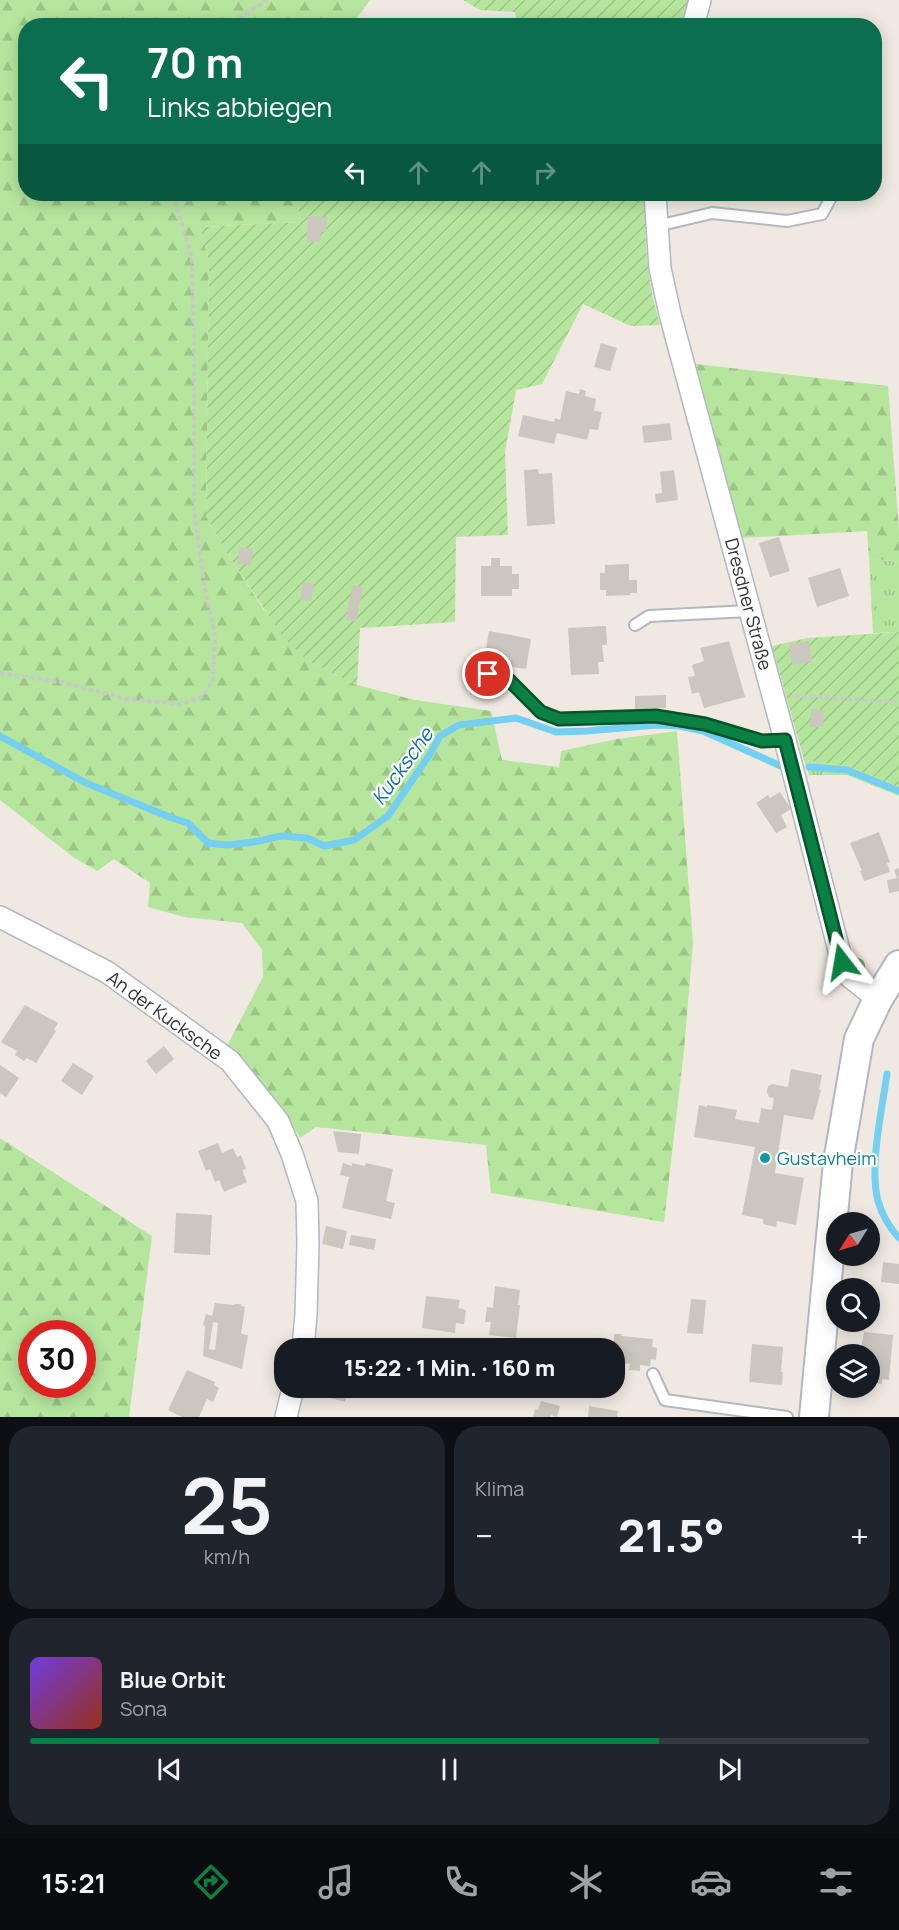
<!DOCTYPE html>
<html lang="de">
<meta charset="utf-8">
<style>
body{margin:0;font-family:Manrope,sans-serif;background:#20242c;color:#f1f3f6;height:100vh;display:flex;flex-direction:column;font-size:22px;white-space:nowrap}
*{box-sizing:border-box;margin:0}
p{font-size:20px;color:#9ea1a6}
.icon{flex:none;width:33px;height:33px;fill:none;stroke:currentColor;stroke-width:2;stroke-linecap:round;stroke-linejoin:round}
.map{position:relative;height:1417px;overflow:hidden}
.details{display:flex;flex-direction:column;gap:9px;padding:9px;background:#0d0f14;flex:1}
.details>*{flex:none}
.top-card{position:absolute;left:18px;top:18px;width:864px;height:183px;border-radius:24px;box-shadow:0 3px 15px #0003;background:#0b6e4f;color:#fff;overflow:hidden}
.needle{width:39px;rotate:233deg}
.fabs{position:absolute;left:826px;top:1212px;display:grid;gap:12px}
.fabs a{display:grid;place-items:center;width:54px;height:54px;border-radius:50%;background:#171b24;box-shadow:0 3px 15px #0003;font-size:30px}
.speed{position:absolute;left:18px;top:1320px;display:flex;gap:12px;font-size:30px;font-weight:700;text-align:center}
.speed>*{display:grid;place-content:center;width:78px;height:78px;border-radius:50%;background:#171b24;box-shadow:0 3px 15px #0003;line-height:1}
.speed .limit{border:9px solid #d22;background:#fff;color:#111}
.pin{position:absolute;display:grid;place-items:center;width:51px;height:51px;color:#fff;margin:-26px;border:3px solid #fff;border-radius:50%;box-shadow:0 2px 6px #0007}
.me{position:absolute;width:66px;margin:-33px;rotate:346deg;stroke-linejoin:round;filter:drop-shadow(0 0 4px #0008)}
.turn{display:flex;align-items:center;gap:21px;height:126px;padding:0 30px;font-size:27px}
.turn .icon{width:78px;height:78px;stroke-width:2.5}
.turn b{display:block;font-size:42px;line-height:51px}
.lanes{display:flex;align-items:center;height:57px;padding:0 30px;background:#0003;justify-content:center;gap:30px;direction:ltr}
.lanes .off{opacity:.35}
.big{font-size:45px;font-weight:800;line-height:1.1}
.details .card{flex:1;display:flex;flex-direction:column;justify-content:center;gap:9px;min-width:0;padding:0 21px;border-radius:24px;background:#20242c}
.details .dial{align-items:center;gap:0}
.dial b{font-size:78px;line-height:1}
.song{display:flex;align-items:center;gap:18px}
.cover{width:72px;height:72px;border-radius:9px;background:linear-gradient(135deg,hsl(260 70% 55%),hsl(10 70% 35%))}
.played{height:6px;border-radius:3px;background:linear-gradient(90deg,#0b8043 75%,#363941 75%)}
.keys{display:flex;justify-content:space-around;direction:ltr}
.heat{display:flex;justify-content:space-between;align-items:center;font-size:33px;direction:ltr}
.details .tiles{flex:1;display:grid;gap:9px;grid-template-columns:1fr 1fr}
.card:last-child{grid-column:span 2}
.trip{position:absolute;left:274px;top:1338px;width:351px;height:60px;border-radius:24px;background:#171b24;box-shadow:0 3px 15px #0003;font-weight:800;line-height:60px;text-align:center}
.menu{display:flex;height:96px;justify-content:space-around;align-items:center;background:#090b0e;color:#9ea1a6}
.menu .icon{width:42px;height:42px}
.menu .current{color:#0b8043}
.menu b{font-size:27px;color:#f1f3f6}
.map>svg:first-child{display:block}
</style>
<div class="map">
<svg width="899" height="1417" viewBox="0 0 899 1417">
<defs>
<pattern id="grass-tufts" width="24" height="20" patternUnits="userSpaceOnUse" patternTransform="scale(1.5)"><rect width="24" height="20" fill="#b6e59e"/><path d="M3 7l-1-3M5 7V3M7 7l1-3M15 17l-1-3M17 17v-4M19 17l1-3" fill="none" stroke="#9dc588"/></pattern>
<pattern id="forest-firs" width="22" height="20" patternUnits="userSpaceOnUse" patternTransform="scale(1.5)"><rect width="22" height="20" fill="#b6e59e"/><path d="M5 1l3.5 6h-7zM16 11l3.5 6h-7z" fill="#9dc588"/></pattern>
<pattern id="garden-furrows" width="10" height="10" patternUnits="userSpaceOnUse" patternTransform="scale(1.5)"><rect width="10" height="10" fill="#b6e59e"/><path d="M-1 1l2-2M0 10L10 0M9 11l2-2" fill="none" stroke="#9dc588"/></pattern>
</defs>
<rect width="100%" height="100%" fill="#efe9e1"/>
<g fill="url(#grass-tufts)">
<path d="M869,558L899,562V632L873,633Z"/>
<path d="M804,760L850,767L899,787V796L847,775H809Z"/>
</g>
<g fill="url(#forest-firs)" fill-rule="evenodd">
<path d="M0,0H370L352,25L26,26V194H297L300,222L200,227L209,261L206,516L228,555L264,610L308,661L357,685L415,700L491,711L502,760L559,767L561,751L617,739L677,731L693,943L684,1050L664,1222L491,1193L486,1145L316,1127L300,1138C282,1106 254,1072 226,1048L263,977L262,950L242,923L184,917L148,907L150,883L114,859L97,871L73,857L0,800Z"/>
<path d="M696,364L888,386L899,530V562L869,558L867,531L742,538Z"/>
<path d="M0,1138L152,1236L129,1417H0ZM32,1334H82V1384H32Z"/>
</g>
<g fill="url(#garden-furrows)">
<path d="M463,0H692L685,26L517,25L515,12L480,10Z"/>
<path d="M297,194H647C643,241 647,279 660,325L631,326L583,304L542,384L516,390L505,452L508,535L456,537L455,622L360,628L357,685L308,661L283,637L228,555L206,516L209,261L200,227L300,222Z"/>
<path d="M899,632V787L850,767L804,760L772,646L807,638Z"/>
</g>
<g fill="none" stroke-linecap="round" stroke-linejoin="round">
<g stroke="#75cff0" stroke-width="7">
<path d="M0,736L86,783L172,818L188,823L208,843L227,845L254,842L281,836L307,838L324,846L354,840L388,816L430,754L440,736L459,725L516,718L556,732L587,731L656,725L679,726L703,731L783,767"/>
<path d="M809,767L847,770L899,791"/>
<path d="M887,1074C882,1109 869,1168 878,1201C882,1215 890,1228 899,1238"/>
</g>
</g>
<g fill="#cbc7bf" fill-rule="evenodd">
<path d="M308,216L327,217L326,232H321L320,242H307Z"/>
<path d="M601,343L617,348L610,371L594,367Z"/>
<path d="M580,389L586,391L585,396L596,399L594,411L602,412L598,430L590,429L587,440L557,433L554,444L518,436L523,415L554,422L555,418L560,420L566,391L579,394Z"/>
<path d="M670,423L672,440L644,443L642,426Z"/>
<path d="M538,469L539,474L552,473L555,524L527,526L524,470Z"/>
<path d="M674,470L678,500L656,503L655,494L662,493L660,472Z"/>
<path d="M779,537L790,571L770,577L759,543Z"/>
<path d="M239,547L253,548L251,565L238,564Z"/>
<path d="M491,558H500V566H512V574H519V589H512V596H481V566H491Z"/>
<path d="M629,564V580H637V593H630V595L606,596V590H600V573H605V565Z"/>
<path d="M840,568L849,596L817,607L808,578Z"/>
<path d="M303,582L314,584L311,601L300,600Z"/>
<path d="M352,585L363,587L356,622L346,620Z"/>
<path d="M606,626L607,645H602L604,662H598L599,674L571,675L568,628Z"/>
<path d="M489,631L531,639L526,669L499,665L500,657L485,655Z"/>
<path d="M729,641L745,697L704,708L699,692L692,694L688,677L695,676L692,665L704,661L700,648Z"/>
<path d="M809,641L812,662L792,665L789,644Z"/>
<path d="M666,695V708L635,709V696Z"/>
<path d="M811,709L824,710L823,727H810Z"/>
<path d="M780,792L791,809L781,815L787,827L776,833L756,803L768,795L770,798Z"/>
<path d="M879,832L890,862L887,863L890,872L864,881L860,871H862L850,843Z"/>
<path d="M899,868V891L889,893L887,880L897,878L894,870Z"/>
<path d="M25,1005L58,1023L54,1030L56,1031L36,1063L27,1058L24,1061L15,1055L17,1051L1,1042Z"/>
<path d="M164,1046L174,1059L156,1074L146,1061Z"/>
<path d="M73,1063L94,1076L82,1095L61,1081Z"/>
<path d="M0,1065L19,1078L6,1097L0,1093Z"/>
<path d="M791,1069L822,1075L819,1090H821L813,1120L784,1115L775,1173L804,1178L796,1225L777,1221L776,1227L763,1224V1219L742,1215L755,1147L694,1137L699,1105L707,1107V1105L737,1110L735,1119L759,1123L761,1108L772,1110L774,1098L769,1097L767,1092L768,1086L772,1084L788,1087Z"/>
<path d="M333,1131L361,1134L359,1154L338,1152Z"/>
<path d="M218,1143L222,1153L233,1148L237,1157L241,1155L246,1169L242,1170L247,1182L224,1192L219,1180L215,1182L210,1169L206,1171L198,1151Z"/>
<path d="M343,1163L352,1166V1163L365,1166L366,1163L393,1169L386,1201L395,1203L391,1219L342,1208L349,1177L340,1175Z"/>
<path d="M176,1213L212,1215L210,1255L174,1253Z"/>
<path d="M326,1226L347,1231L343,1249L322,1244Z"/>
<path d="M351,1235L376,1239L374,1250L349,1245Z"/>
<path d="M883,1262L899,1264V1284L881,1282Z"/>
<path d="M495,1286L520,1290L518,1305H520L516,1338L489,1335L491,1322H485L487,1307L493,1308Z"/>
<path d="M426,1296L460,1300L458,1308L466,1310L464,1324L456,1323L455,1333L422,1328Z"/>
<path d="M691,1299L706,1300L703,1334L687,1333Z"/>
<path d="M215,1303L234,1305V1304H241V1306L245,1307L241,1334L248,1335L242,1369L203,1356L205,1326L203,1325L206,1314L212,1316ZM213,1322L218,1323L215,1350L209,1349Z"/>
<path d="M864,1332L893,1335L889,1380L882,1379V1384L875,1383L876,1378H870V1354H860Z"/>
<path d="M614,1334H622L621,1336L653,1339L652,1347L657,1348L656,1360L651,1359L650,1366L640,1365V1371L629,1370L630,1364L619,1363V1357H615V1348H607L608,1341H614Z"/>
<path d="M752,1344L783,1347L781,1372H783L782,1385L749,1382Z"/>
<path d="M187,1370L215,1382L214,1385L219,1388L213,1402L207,1399L199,1417H182L168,1410Z"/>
<path d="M327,1388H359L356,1397L347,1395L345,1402L330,1398L332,1391L327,1390Z"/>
<path d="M541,1401L560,1406L557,1417L551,1415V1417H533L535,1409L538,1410Z"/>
<path d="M589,1406L618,1411L617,1417H588Z"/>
</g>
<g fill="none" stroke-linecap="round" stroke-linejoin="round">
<g stroke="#b4b7c1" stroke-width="14">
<g id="lane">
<path d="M657,226L712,213L787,221L822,214L833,194"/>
<path d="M635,625L649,616L750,611"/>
<path d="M488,674L509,680L541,713L559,719L655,716L705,724L762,741L785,740"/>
<path d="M653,1374L665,1400L787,1417"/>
</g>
</g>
<g stroke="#b4b7c1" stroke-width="24">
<g id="street">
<path d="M693,26L700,0"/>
<path d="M655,194L660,268L670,314L785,740L842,962L850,977L878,999"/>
<path d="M0,917L107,972L230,1061L278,1121L292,1154L307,1201L308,1244L306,1314L303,1348"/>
<path d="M286,1417L293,1388"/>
</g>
</g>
<g stroke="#b4b7c1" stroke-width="32">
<path id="secondary" d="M814,1417L838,1162L859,1039L878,999L899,965"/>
</g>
<g stroke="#c9c9c9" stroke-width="4" stroke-dasharray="4.5 3" stroke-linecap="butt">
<path d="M226,26L267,0"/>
<path d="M0,673L66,683L126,699L182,704L203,696L213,680L215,635L205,589L194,508V342L192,258L173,194"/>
<path d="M795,696L899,702"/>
</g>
<use href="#lane" stroke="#fff" stroke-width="10"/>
<use href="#street" stroke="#fff" stroke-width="21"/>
<use href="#secondary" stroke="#fff" stroke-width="28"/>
</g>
<circle fill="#84a574" cx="857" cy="966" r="8"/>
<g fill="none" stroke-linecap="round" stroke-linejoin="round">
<g stroke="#07532c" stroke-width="15">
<path id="route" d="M488,674L509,680L541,712L559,719L656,716L705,724L762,741L785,740L842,962"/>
</g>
<use href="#route" stroke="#0b8043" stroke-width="10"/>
</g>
<circle fill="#0f9aa8" stroke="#fff" stroke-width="2" cx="765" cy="1158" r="6"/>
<g text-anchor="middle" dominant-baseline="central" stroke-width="4.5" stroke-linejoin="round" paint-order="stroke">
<g font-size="18" fill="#2e2e2e" stroke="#fff">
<text transform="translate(749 604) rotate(75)">Dresdner Straße</text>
<text transform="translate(165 1015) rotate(36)">An der Kucksche</text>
</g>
<g font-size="18" fill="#0d838f" stroke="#fff" text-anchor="start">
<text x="777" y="1158">Gustavheim</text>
</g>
<g font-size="20" font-style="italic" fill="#0d6fa3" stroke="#fff">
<text transform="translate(402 766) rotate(-54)">Kucksche</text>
</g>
</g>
</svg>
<div class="fabs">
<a><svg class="needle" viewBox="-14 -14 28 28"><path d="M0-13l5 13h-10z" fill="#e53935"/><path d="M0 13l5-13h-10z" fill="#9ea1a6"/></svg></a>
<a><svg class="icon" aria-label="search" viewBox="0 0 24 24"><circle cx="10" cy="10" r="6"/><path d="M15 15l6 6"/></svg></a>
<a><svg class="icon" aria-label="layers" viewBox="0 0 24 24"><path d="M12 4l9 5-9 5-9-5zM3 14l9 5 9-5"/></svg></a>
</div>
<div class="speed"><div class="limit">30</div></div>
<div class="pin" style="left:488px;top:674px;background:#d93025"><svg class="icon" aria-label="arrive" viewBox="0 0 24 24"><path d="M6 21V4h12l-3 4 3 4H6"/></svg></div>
<svg class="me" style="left:842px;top:962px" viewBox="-20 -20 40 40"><path d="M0-17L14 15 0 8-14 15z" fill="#0b8043" stroke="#fff" stroke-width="4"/></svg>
<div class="trip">15:22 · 1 Min. · 160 m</div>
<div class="top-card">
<div class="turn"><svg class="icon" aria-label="left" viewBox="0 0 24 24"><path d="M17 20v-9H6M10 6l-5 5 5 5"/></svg><div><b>70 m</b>Links abbiegen</div></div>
<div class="lanes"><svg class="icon" aria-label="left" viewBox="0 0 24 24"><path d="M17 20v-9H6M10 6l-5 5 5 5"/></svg><svg class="icon off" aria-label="ahead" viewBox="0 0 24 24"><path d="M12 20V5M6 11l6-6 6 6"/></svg><svg class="icon off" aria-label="ahead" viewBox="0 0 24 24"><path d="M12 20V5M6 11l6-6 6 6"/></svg><svg class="icon off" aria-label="right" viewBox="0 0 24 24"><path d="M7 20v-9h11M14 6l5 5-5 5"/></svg></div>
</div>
</div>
<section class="details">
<div class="tiles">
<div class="card dial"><b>25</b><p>km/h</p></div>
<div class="card"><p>Klima</p>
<div class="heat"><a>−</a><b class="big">21.5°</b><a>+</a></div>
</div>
<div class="card">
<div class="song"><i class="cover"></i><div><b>Blue Orbit</b><p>Sona</p></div></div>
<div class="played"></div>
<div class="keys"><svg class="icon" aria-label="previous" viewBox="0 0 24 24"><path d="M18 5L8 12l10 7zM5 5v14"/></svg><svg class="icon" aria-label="pause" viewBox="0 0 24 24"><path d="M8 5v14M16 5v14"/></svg><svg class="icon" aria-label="next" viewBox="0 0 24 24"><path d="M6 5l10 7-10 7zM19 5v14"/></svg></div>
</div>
</div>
</section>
<nav class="menu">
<b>15:21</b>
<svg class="icon current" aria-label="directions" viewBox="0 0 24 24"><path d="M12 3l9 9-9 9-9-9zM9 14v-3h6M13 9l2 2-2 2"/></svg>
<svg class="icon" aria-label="music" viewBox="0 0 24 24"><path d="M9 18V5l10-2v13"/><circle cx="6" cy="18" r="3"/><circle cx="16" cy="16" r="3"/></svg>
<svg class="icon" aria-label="phone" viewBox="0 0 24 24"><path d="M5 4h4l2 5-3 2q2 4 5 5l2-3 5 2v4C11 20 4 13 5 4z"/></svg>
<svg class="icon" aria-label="climate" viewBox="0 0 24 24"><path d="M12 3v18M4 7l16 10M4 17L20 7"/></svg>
<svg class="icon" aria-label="car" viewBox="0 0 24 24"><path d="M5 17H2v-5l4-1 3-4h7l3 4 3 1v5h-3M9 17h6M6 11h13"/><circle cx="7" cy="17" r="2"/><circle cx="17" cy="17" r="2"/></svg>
<svg class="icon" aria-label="filters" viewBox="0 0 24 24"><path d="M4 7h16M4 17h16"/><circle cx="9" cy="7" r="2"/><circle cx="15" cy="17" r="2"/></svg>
</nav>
